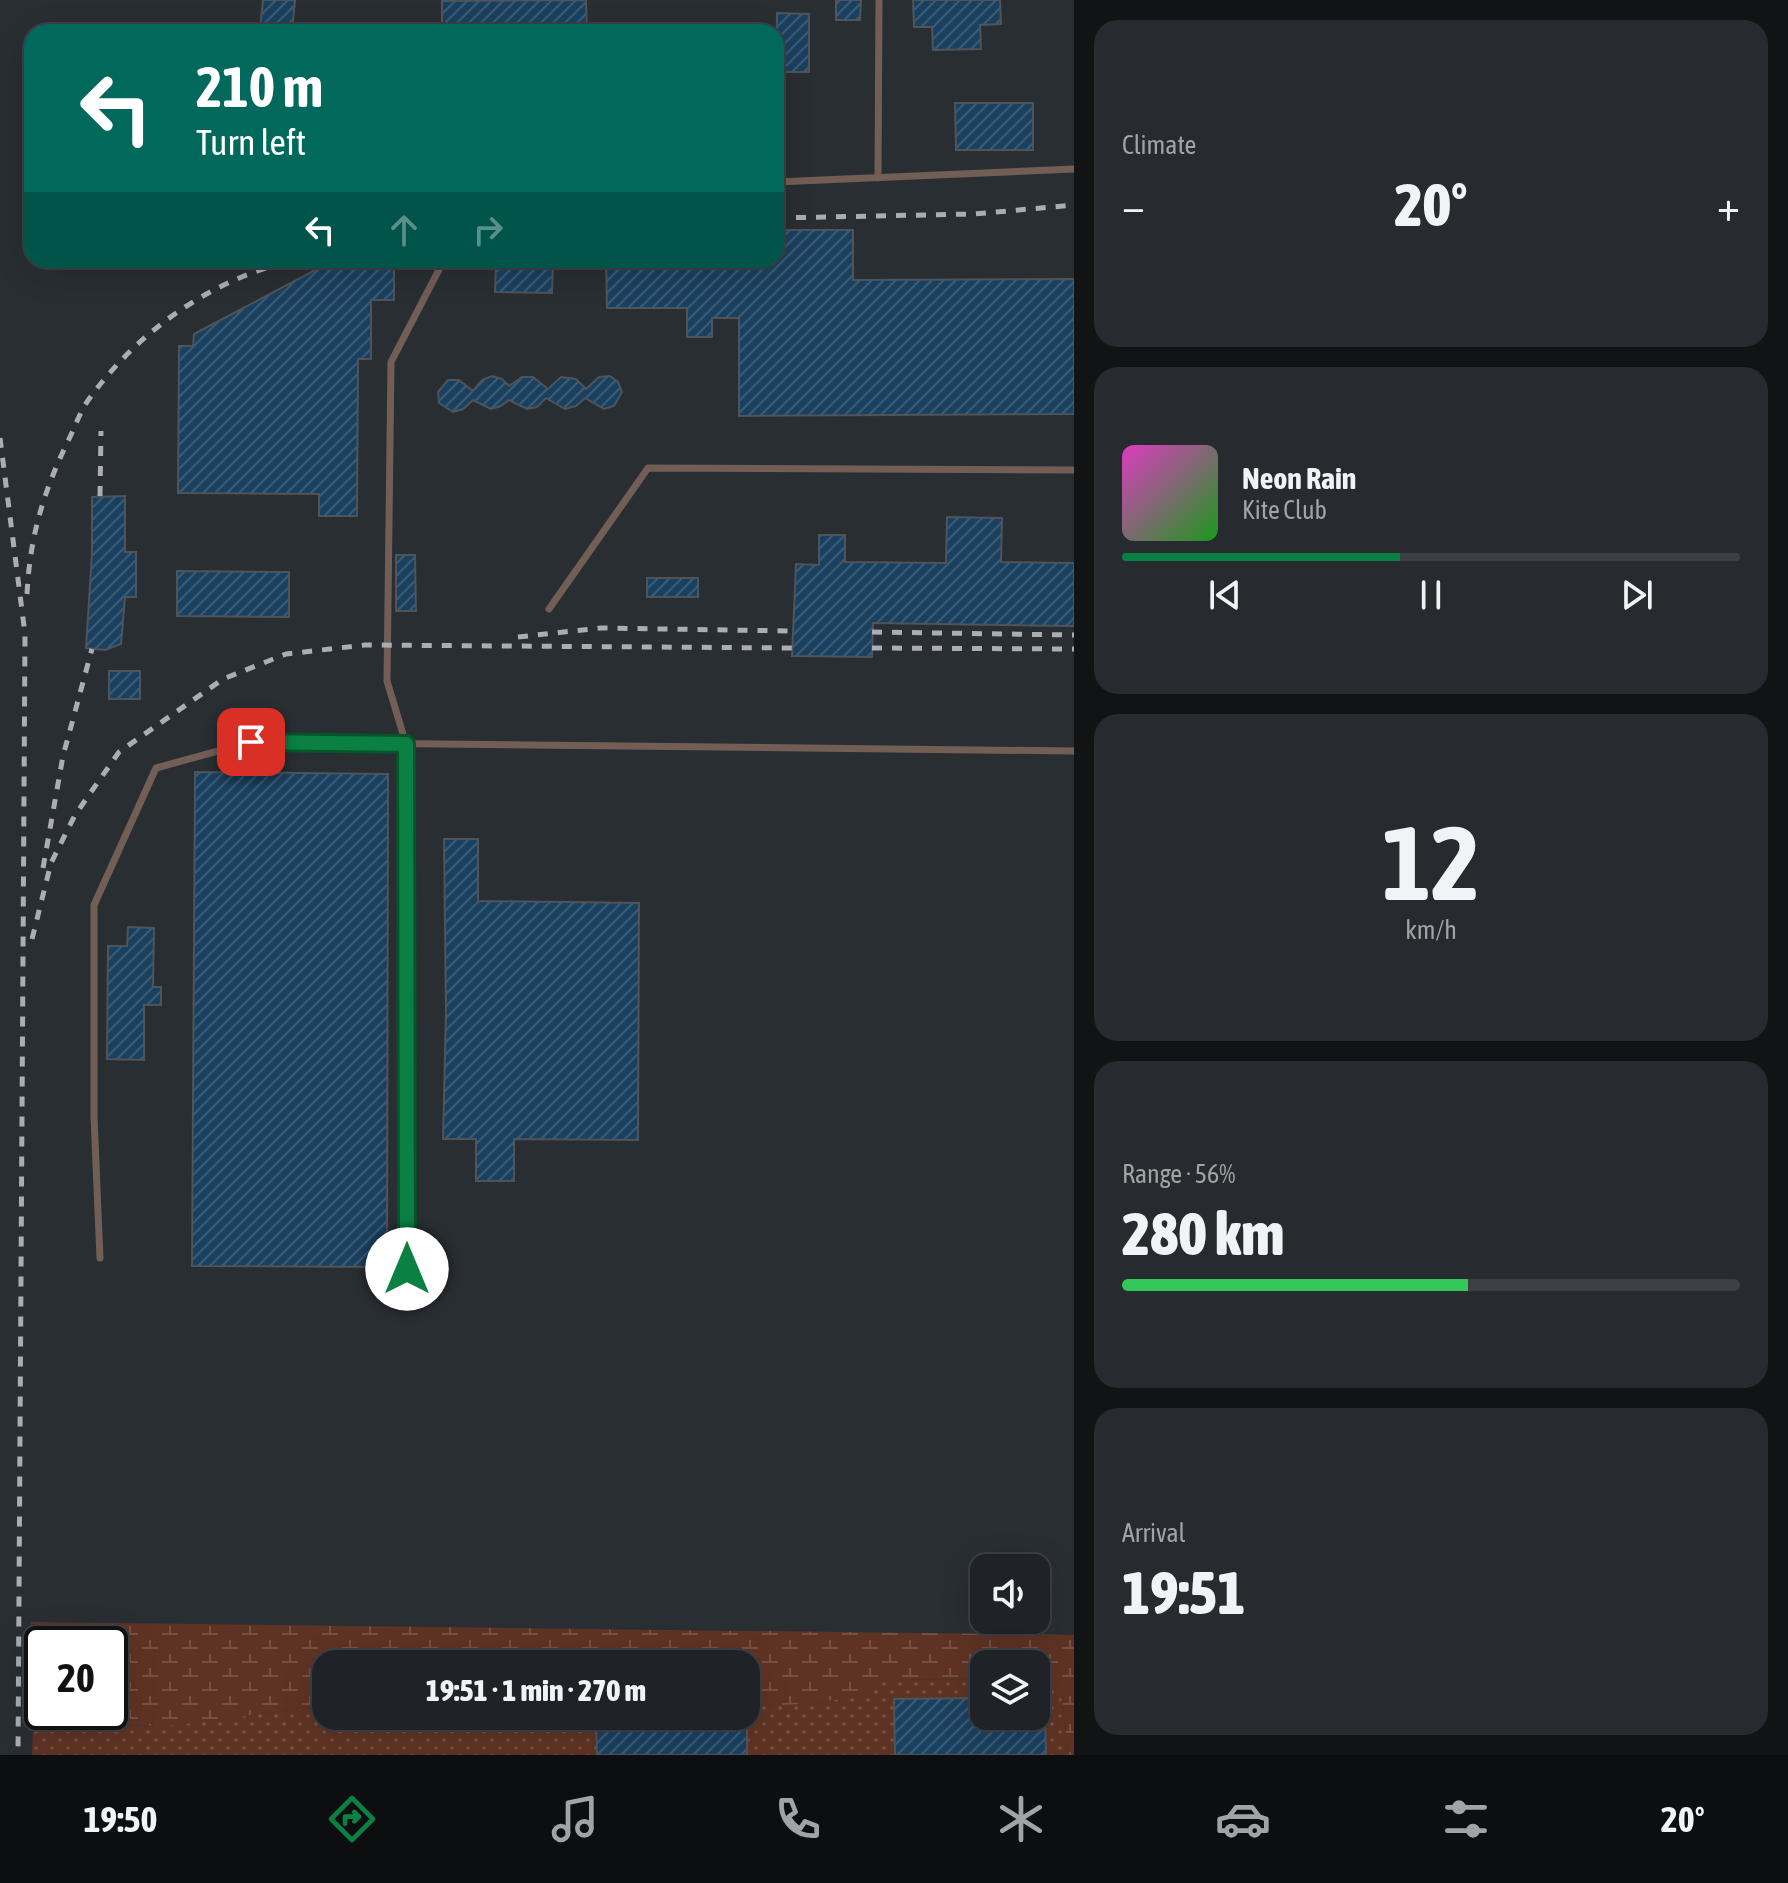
<!DOCTYPE html>
<meta charset="utf-8">
<style>
body{margin:0;font-family:"Asap Condensed",sans-serif;background:#272a2e;color:#f1f3f6;height:100vh;display:flex;flex-direction:column;font-size:30px;white-space:nowrap}
*{box-sizing:border-box;margin:0}
p{font-size:26px;color:#a1a4a7}
.icon{flex:none;width:44px;height:44px;fill:none;stroke:currentColor;stroke-width:2;stroke-linecap:round;stroke-linejoin:round}
.map{position:relative;flex:1;overflow:hidden}
.panel{display:flex;flex-direction:column;gap:20px;padding:20px;background:#111315;width:714px}
.panel>*{flex:none}
.top-card{position:absolute;left:24px;top:24px;width:760px;height:244px;border-radius:24px;box-shadow:0 8px 32px #0002,0 0 0 2px #3c3f43;background:#00695c;color:#fff;overflow:hidden}
.tools{position:absolute;left:970px;top:1554px;display:grid;gap:16px}
.tools a{display:grid;place-items:center;width:80px;height:80px;border-radius:16px;background:#1f2226;box-shadow:0 8px 32px #0002,0 0 0 2px #3c3f43;font-size:40px}
.speed{position:absolute;left:24px;top:1626px;display:flex;gap:16px;font-size:40px;font-weight:700;text-align:center}
.speed>*{display:grid;place-content:center;width:104px;height:104px;border-radius:50%;background:#1f2226;box-shadow:0 8px 32px #0002,0 0 0 2px #3c3f43;line-height:1}
.speed .limit{border:4px solid #111;border-radius:12px;background:#fff;color:#111}
.pin{position:absolute;display:grid;place-items:center;width:68px;height:68px;color:#fff;margin:-34px;border-radius:16px;box-shadow:0 4px 12px #0006}
.me{position:absolute;width:88px;margin:-44px;rotate:0deg;stroke-linejoin:round;filter:drop-shadow(0 0 6px #0008)}
.turn{display:flex;align-items:center;gap:28px;height:168px;padding:0 40px;font-size:36px}
.turn .icon{width:104px;height:104px;stroke-width:2.5}
.turn b{display:block;font-size:56px;line-height:68px}
.lanes{display:flex;align-items:center;height:76px;padding:0 40px;background:#0003;justify-content:center;gap:40px;direction:ltr}
.lanes .off{opacity:.35}
.big{font-size:60px;font-weight:800;line-height:1.1}
.panel .tile{flex:1;display:flex;flex-direction:column;justify-content:center;gap:12px;min-width:0;padding:0 28px;border-radius:24px;background:#272a2e}
.panel .dial{align-items:center;gap:0}
.dial b{font-size:104px;line-height:1}
.song{display:flex;align-items:center;gap:24px}
.cover{width:96px;height:96px;border-radius:12px;background:linear-gradient(135deg,hsl(310 70% 55%),hsl(120 70% 35%))}
.played{height:8px;border-radius:4px;background:linear-gradient(90deg,#0b8043 45%,#3c3f43 45%)}
.keys{display:flex;justify-content:space-around;direction:ltr}
.heat{display:flex;justify-content:space-between;align-items:center;font-size:44px;direction:ltr}
.charge{height:12px;border-radius:6px;background:linear-gradient(90deg,#34c759 56%,#3c3f43 0)}
.trip{position:absolute;left:312px;top:1650px;width:448px;height:80px;border-radius:24px;background:#1f2226;box-shadow:0 8px 32px #0002,0 0 0 2px #3c3f43;font-weight:800;line-height:80px;text-align:center}
.dock{display:flex;height:128px;justify-content:space-around;align-items:center;background:#0c0e0f;color:#a1a4a7}
.dock .icon{width:56px;height:56px}
.dock .current{color:#0b8043}
.dock b{font-size:36px;color:#f1f3f6}
main{display:flex;flex:1;min-height:0}
.map>svg:first-child{display:block}
</style>
<main>
<div class="map">
<svg width="1074" height="1755" viewBox="0 0 1074 1755">
<defs>
<pattern id="grass-dots" width="8" height="8" patternUnits="userSpaceOnUse" patternTransform="scale(2)"><rect width="8" height="8" fill="#5f3324"/><path d="M2 2h.1M6 6h.1" fill="none" stroke="#765144" stroke-width="1.8" stroke-linecap="round"/></pattern>
<pattern id="wetland-marsh" width="20" height="14" patternUnits="userSpaceOnUse" patternTransform="scale(2)"><rect width="20" height="14" fill="#5f3324"/><path d="M1 5h8M5 5V1M11 12h8M15 12V8" fill="none" stroke="#765144"/></pattern>
<pattern id="building-hatch" width="6" height="6" patternUnits="userSpaceOnUse" patternTransform="scale(2)"><rect width="6" height="6" fill="#1a405f"/><path d="M-1 1l2-2M0 6l6-6M5 7l2-2" fill="none" stroke="#3c5c76"/></pattern>
</defs>
<rect width="100%" height="100%" fill="#292e33"/>
<g fill="url(#grass-dots)">
<path d="M1036,1678L1056,1683L1062,1695L1068,1755H1046L1045,1698L1036,1697Z"/>
<path d="M984,1679V1698L894,1699L895,1755H747L746,1719L597,1721V1755H32L33,1727L175,1725L307,1708L326,1710V1716H374L418,1723L553,1728L565,1724L571,1716H746V1706L809,1704L845,1698L869,1691L885,1680Z"/>
</g>
<g fill="url(#wetland-marsh)" fill-rule="evenodd">
<path d="M31,1622L1074,1635V1755H1068L1062,1695L1056,1683L1036,1678V1664H984V1679L885,1680L869,1691L845,1698L809,1704L746,1706V1664H326V1710L307,1708L175,1725L33,1727ZM42,1644H110V1712H42Z"/>
<path d="M374,1716H571L565,1724L553,1728L418,1723Z"/>
</g>
<g fill="url(#building-hatch)" stroke="#4e5459" stroke-width="2">
<path d="M263,0H295L292,32L260,29Z"/>
<path d="M586,0L587,32H442V1Z"/>
<path d="M836,0H861L860,20H836Z"/>
<path d="M913,0H1000L1001,24L980,25L981,49L933,50L932,27H914Z"/>
<path d="M777,13L809,14V72H776Z"/>
<path d="M955,103H1033V150H956Z"/>
<path d="M776,230H853V280L1074,279V414L739,416V318H712V337H687V308H607L606,260H776Z"/>
<path d="M496,262L553,263L552,293L495,292Z"/>
<path d="M319,268L394,269V300H371V359H358L357,516H319V494L178,493L179,346H193L194,334Z"/>
<path d="M492,376L502,379L509,386L522,377H533L548,389L561,377L576,379L586,389L599,377L610,376L618,382L622,392L614,406L604,409L585,398L576,406L565,409L546,398L537,407L527,409L509,400L501,406L491,409L473,400L463,409L453,412L439,403L438,392L448,380H459L473,391L482,380Z"/>
<path d="M125,496V552H136V597H125L121,644L105,650L86,648L92,553V497Z"/>
<path d="M947,517L1002,518L1001,562L1074,563V626L873,623L872,657L792,656L796,564L819,565V535H845V562L946,563Z"/>
<path d="M396,555H415L416,611H396Z"/>
<path d="M177,571L289,572V617L177,616Z"/>
<rect x="647" y="578" width="51" height="19"/>
<rect x="109" y="671" width="31" height="28"/>
<path d="M195,772L388,774L387,1267L192,1266Z"/>
<path d="M444,839H478V901L639,903L638,1140L514,1139V1181H476V1139H443L446,1012Z"/>
<path d="M128,927L154,928L153,987H161V1005H144V1060L107,1059L108,946H127Z"/>
<path d="M984,1698V1716H1045L1046,1755H895L894,1699Z"/>
<path d="M747,1719V1755H597L596,1721Z"/>
</g>
<g fill="none" stroke-linecap="round" stroke-linejoin="round">
<g stroke="#735e56" stroke-width="7">
<path d="M878,178L879,0"/>
<path d="M776,182L1074,169"/>
<path d="M549,609L648,468L1074,470"/>
<path d="M100,1258L94,1117V905L156,768L251,742L1074,751"/>
<path d="M407,1269L406,744L387,681L391,362L444,260"/>
</g>
<g stroke="#aaadb1" stroke-width="5" stroke-dasharray="10 10" stroke-linecap="butt">
<path d="M776,218L974,214L1074,205"/>
<path d="M0,438L25,634L18,1755"/>
<path d="M100,496L101,431"/>
<path d="M27,594C30,535 44,490 70,437C76,424 81,410 89,399C139,330 214,277 297,260"/>
<path d="M872,632L1074,635"/>
<path d="M518,637L601,628L792,631"/>
<path d="M872,648L1074,649"/>
<path d="M43,868L63,756L92,649"/>
<path d="M32,939L51,863L75,815L119,752L223,679L286,654L365,645L792,648"/>
</g>
</g>
<g fill="none" stroke-linecap="round" stroke-linejoin="round">
<g stroke="#07532c" stroke-width="20">
<path id="route" d="M251,742L406,744L407,1269"/>
</g>
<use href="#route" stroke="#0b8043" stroke-width="14"/>
</g>
</svg>
<div class="tools">
<a><svg class="icon" aria-label="sound" viewBox="0 0 24 24"><path d="M4 9h4l5-4v14l-5-4H4zM17 9q2 3 0 6"/></svg></a>
<a><svg class="icon" aria-label="layers" viewBox="0 0 24 24"><path d="M12 4l9 5-9 5-9-5zM3 14l9 5 9-5"/></svg></a>
</div>
<div class="speed"><div class="limit">20</div></div>
<div class="pin" style="left:251px;top:742px;background:#d93025"><svg class="icon" aria-label="arrive" viewBox="0 0 24 24"><path d="M6 21V4h12l-3 4 3 4H6"/></svg></div>
<svg class="me" style="left:407px;top:1269px" viewBox="-20 -20 40 40"><circle r="19" fill="#fff"/><path d="M0-13L10 11 0 6-10 11z" fill="#0b8043"/></svg>
<div class="trip">19:51 · 1 min · 270 m</div>
<div class="top-card">
<div class="turn"><svg class="icon" aria-label="left" viewBox="0 0 24 24"><path d="M17 20v-9H6M10 6l-5 5 5 5"/></svg><div><b>210 m</b>Turn left</div></div>
<div class="lanes"><svg class="icon" aria-label="left" viewBox="0 0 24 24"><path d="M17 20v-9H6M10 6l-5 5 5 5"/></svg><svg class="icon off" aria-label="ahead" viewBox="0 0 24 24"><path d="M12 20V5M6 11l6-6 6 6"/></svg><svg class="icon off" aria-label="right" viewBox="0 0 24 24"><path d="M7 20v-9h11M14 6l5 5-5 5"/></svg></div>
</div>
</div>
<section class="panel">
<div class="tile"><p>Climate</p>
<div class="heat"><a>−</a><b class="big">20°</b><a>+</a></div>
</div>
<div class="tile">
<div class="song"><i class="cover"></i><div><b>Neon Rain</b><p>Kite Club</p></div></div>
<div class="played"></div>
<div class="keys"><svg class="icon" aria-label="previous" viewBox="0 0 24 24"><path d="M18 5L8 12l10 7zM5 5v14"/></svg><svg class="icon" aria-label="pause" viewBox="0 0 24 24"><path d="M8 5v14M16 5v14"/></svg><svg class="icon" aria-label="next" viewBox="0 0 24 24"><path d="M6 5l10 7-10 7zM19 5v14"/></svg></div>
</div>
<div class="tile dial"><b>12</b><p>km/h</p></div>
<div class="tile"><p>Range · 56%</p><b class="big">280 km</b><div class="charge"></div></div>
<div class="tile"><p>Arrival</p><b class="big">19:51</b></div>
</section>
</main>
<nav class="dock">
<b>19:50</b>
<svg class="icon current" aria-label="directions" viewBox="0 0 24 24"><path d="M12 3l9 9-9 9-9-9zM9 14v-3h6M13 9l2 2-2 2"/></svg>
<svg class="icon" aria-label="music" viewBox="0 0 24 24"><path d="M9 18V5l10-2v13"/><circle cx="6" cy="18" r="3"/><circle cx="16" cy="16" r="3"/></svg>
<svg class="icon" aria-label="phone" viewBox="0 0 24 24"><path d="M5 4h4l2 5-3 2q2 4 5 5l2-3 5 2v4C11 20 4 13 5 4z"/></svg>
<svg class="icon" aria-label="climate" viewBox="0 0 24 24"><path d="M12 3v18M4 7l16 10M4 17L20 7"/></svg>
<svg class="icon" aria-label="car" viewBox="0 0 24 24"><path d="M5 17H2v-5l4-1 3-4h7l3 4 3 1v5h-3M9 17h6M6 11h13"/><circle cx="7" cy="17" r="2"/><circle cx="17" cy="17" r="2"/></svg>
<svg class="icon" aria-label="filters" viewBox="0 0 24 24"><path d="M4 7h16M4 17h16"/><circle cx="9" cy="7" r="2"/><circle cx="15" cy="17" r="2"/></svg>
<b>20°</b>
</nav>
